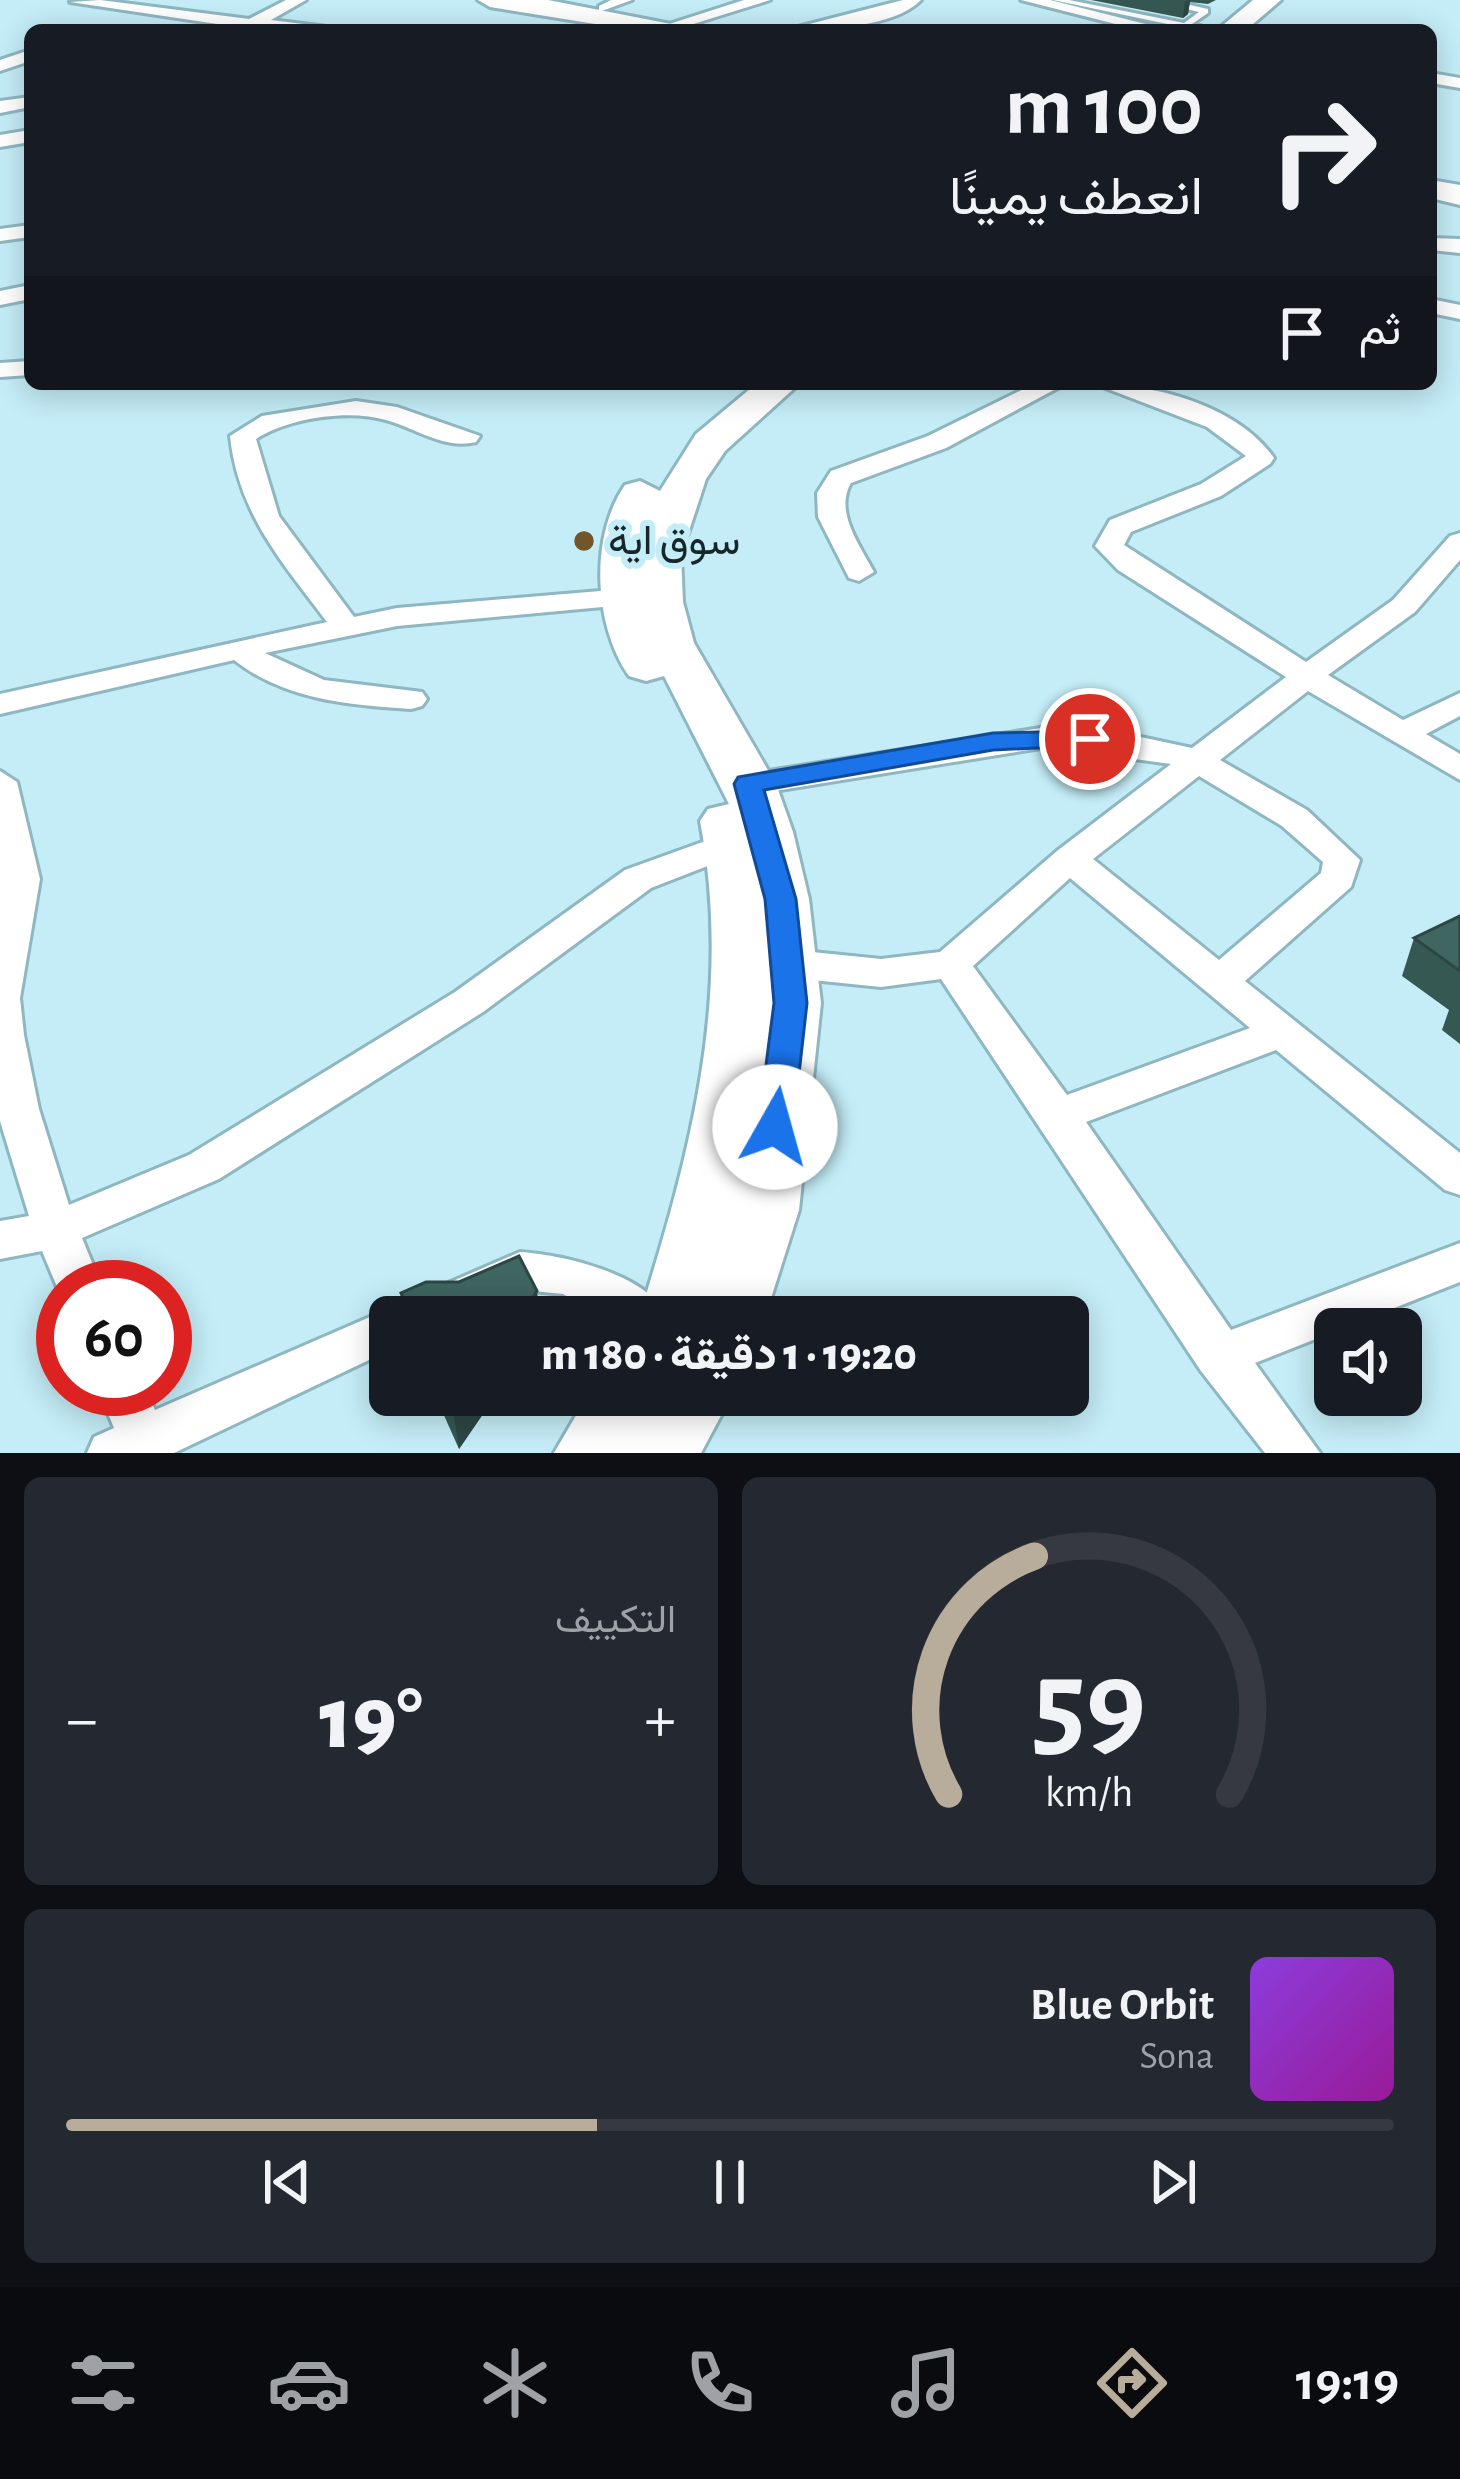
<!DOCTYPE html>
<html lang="ar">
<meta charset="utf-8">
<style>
body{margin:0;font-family:"Alegreya Sans",Vazirmatn,sans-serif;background:#242831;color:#f1f3f6;direction:rtl;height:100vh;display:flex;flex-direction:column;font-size:45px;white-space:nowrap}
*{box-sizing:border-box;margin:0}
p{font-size:39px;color:#9ea1a6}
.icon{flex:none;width:66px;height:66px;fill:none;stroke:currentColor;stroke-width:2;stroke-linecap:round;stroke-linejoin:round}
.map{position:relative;height:1453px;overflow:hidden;direction:ltr}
.sheet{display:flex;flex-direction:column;gap:24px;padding:24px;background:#0d0f14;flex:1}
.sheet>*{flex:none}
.guide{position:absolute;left:24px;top:24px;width:1413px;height:366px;border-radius:18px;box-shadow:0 6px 30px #0003;direction:rtl;background:#171b24;color:#f1f3f6;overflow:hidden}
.tools{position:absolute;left:1314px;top:1308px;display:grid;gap:24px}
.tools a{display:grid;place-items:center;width:108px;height:108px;border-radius:18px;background:#171b24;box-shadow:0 6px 30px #0003;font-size:60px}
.speed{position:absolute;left:36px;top:1260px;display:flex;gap:24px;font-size:60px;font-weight:700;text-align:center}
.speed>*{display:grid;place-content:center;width:156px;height:156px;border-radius:50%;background:#171b24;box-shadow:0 6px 30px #0003;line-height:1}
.speed .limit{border:18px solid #d22;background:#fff;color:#111}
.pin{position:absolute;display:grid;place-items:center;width:102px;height:102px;color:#fff;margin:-51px;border:6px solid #fff;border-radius:50%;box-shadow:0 3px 12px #0007}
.me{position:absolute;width:132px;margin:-66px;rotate:7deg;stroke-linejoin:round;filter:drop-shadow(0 0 9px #0008)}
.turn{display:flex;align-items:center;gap:42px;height:252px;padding:0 36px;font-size:54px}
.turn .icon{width:156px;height:156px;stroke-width:2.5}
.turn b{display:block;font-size:84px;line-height:102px}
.then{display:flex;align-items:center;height:114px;padding:0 36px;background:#0003;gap:24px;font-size:45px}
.big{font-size:90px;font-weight:800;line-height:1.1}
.sheet .widget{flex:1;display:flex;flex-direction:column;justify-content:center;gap:18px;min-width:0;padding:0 42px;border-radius:18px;background:#242831}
.sheet .dial{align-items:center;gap:0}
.dial svg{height:312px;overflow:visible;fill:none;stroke:#363941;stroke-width:7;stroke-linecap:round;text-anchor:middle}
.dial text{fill:#f1f3f6;stroke:none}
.song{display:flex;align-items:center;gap:36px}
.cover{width:144px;height:144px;border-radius:18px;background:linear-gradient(135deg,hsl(270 70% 55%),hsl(300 70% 35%))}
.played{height:12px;border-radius:6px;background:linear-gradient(90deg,#b8ac9a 40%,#363941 40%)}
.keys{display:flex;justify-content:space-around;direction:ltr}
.heat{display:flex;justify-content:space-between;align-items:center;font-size:66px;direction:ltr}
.sheet .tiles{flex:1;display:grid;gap:24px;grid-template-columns:1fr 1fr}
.widget:last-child{grid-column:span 2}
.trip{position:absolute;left:369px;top:1296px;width:720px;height:120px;border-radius:18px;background:#171b24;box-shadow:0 6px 30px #0003;font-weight:800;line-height:120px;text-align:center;direction:rtl}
.tab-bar{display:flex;height:192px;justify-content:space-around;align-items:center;background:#090b0e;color:#9ea1a6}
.tab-bar .icon{width:84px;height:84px}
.tab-bar .selected{color:#b8ac9a}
.tab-bar b{font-size:54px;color:#f1f3f6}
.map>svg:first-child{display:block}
</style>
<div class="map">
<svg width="1460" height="1453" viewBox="0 0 1460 1453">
<rect width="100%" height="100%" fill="#c4edf7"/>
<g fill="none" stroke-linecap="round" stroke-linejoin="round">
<g stroke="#8fb7c1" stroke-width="6">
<path id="lane" d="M1053,0H1069L1184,23L1199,12L1173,6L1176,2L1208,9V13L1192,24L1213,30H1196Z"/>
</g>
<g stroke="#8fb7c1" stroke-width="6">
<g id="street">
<path d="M100,0L249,19L286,0H306L271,20L351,30L251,29L70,2Z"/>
<path d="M611,0H632L599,12V6Z"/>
<path d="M744,0H770L674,30L666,25Z"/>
<path d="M903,0H921C894,28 824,30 786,30Z"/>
<path d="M1021,0H1050L1169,30H1139Z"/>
<path d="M30,50V61L0,71V60Z"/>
<path d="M1431,73L1460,78V88L1431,83Z"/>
<path d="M30,97V107L0,113V101Z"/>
<path d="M30,130V142L0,147V135Z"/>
<path d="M30,225V237L0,241V229Z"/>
<path d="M1431,238L1460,239V253L1431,250Z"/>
<path d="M30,285V299L0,305V291Z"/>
<path d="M1431,299L1460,305V319L1431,313Z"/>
<path d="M30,361V375L0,377V363Z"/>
<path d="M1034,384H1065L946,448L851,483C834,511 860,546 874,572L859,581L849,578L818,517L817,493L831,471L928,436Z"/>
<path d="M1095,384C1155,384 1238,406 1274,458L1270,464L1221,496L1131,532L1124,545L1306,662L1393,600L1450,536L1460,533V560L1415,612L1328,675L1403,720L1460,693V716L1426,734L1460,754V780L1308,691L1220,760L1307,810L1360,860L1351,887L1245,981L1460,1153V1195L1445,1190L1276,1050L1086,1122L1231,1330L1460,1243V1282L1255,1363L1320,1453H1265L1201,1371L941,979L881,987L773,976L759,972L754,962L759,952L773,948L881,959L940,952L1057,851L1171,764L1047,747L749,795L732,784L737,776L1047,727L1122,733L1192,748L1286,677L1118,570L1095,546L1110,520L1201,484L1246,456L1207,427ZM1199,776L1282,826L1323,862L1321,873L1219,960L1093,859ZM1070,878L1250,1028L1067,1095L973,966Z"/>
<path d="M356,401L397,407L480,436L476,442C444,450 416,428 386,420C349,409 288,418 256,439L279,516L354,617L397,608L624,589L639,598L635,604L397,626L265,653L324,680L422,692L427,699L422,706L411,709C349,705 285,700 234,660L0,714V694L327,622C282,562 238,513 230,436L262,416Z"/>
<path d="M0,771L17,782L40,879L20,998L24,1035L39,1109L69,1205L189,1155L455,992L625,870L733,831L751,843L746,851L651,888L483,1012L219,1179L82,1238L102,1287H63V1301L42,1251L0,1259V1221L29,1216L0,1121Z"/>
<path d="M520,1252C564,1255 647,1274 668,1317H604L563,1294L523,1290L463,1317H390V1350L174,1453H87L94,1437L114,1428L98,1389H146L155,1410Z"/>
</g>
</g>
<g stroke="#8fb7c1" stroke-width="6">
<g id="primary">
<path d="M478,0H548L676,25L680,30H633L490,7Z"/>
<path d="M1253,0H1281L1246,30H1217Z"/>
<path d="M1431,180L1460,185V205L1431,198Z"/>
<path d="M756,384H799L725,451L706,479L681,555L683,602L694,643L776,784L793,832L809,899L821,1003L799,1210L765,1317H639C691,1153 733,993 700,821L708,809L729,804L664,676L646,681L629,676C594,626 589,537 625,485L640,481L660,491L696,434Z"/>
<path d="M588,1395H732L701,1453H554Z"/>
</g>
</g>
<use href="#lane" fill="#fff" fill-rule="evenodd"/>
<use href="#street" fill="#fff" fill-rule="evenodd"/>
<use href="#primary" fill="#fff" fill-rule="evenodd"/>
</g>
<g fill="#365853">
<path d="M1091,0H1216L1208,4L1190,2L1188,14L1183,18Z"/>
<path d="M1460,916V1044L1442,1030L1449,1010L1402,976L1414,938Z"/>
<path d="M401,1293L540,1317H405Z"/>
<path d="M435,1395H496L459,1449Z"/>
</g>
<g fill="#2c4744">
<path d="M1190,0L1188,14L1183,18L1185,1Z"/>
<path d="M537,1291L540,1317H519Z"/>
<path d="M463,1395H496L459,1449L453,1410Z"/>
</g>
<g fill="#3f6661" stroke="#2c4744" stroke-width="3">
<path d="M1460,916V971L1414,938Z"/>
<path d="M519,1256L537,1291L519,1317H411L401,1293L426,1282H459Z"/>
<path d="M446,1395H463L453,1410Z"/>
</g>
<path fill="#1a73e8" stroke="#114b97" stroke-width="3" d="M1090,731L1104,739L1100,745L993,750L764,790L796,899L807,1003L793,1127L788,1137H763L758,1127L774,1003L765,899L734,784L738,777L993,733Z"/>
<circle fill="#725629" stroke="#c4edf7" stroke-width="4.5" cx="584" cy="541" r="12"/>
<g text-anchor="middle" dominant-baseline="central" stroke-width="12" stroke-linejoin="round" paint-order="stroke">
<g font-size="42" fill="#17262a" stroke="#c4edf7" text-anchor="start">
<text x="608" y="541">سوق اية</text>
</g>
</g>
</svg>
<div class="tools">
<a><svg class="icon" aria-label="sound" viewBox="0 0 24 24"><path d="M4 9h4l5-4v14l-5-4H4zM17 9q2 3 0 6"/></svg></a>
</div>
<div class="speed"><div class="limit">60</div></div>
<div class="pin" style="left:1090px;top:739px;background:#d93025"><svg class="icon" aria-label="arrive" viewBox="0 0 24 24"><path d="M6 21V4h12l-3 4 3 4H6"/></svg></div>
<svg class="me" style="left:775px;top:1127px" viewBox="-20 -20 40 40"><circle r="19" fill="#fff"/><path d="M0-13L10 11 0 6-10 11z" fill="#1a73e8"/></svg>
<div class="trip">19:20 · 1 دقيقة · 180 m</div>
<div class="guide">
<div class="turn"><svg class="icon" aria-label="right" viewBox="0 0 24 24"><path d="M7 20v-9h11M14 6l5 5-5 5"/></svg><div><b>100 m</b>انعطف يمينًا</div></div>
<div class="then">ثم<svg class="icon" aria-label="arrive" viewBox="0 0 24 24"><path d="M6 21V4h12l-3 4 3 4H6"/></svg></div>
</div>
</div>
<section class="sheet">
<div class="tiles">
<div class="widget dial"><svg viewBox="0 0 100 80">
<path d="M14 69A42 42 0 1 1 86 69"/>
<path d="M14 69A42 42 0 0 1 36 8" stroke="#b8ac9a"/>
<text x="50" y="56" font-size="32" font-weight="700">59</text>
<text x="50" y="72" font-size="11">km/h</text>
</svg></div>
<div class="widget"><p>التكييف</p>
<div class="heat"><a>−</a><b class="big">19°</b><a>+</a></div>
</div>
<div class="widget">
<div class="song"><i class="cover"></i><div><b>Blue Orbit</b><p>Sona</p></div></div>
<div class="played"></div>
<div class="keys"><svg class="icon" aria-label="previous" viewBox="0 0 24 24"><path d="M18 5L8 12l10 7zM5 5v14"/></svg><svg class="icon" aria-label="pause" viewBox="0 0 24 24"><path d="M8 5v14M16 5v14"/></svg><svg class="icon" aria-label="next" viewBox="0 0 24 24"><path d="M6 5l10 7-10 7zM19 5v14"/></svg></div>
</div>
</div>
</section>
<nav class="tab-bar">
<b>19:19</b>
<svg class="icon selected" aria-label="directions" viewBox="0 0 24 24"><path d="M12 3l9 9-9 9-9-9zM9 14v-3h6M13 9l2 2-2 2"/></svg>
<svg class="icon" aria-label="music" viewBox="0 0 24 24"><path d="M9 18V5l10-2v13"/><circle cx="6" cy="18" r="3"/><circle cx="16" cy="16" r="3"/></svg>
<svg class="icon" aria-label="phone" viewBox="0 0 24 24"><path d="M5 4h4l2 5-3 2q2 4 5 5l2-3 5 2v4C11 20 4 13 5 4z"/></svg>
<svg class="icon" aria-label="climate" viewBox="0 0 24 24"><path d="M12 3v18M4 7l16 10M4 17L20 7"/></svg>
<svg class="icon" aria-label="car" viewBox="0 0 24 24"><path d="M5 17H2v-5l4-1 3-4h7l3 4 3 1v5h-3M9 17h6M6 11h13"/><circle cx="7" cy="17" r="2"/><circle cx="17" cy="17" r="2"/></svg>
<svg class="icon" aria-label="filters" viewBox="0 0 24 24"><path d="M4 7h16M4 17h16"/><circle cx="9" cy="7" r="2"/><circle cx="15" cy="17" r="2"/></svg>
</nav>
